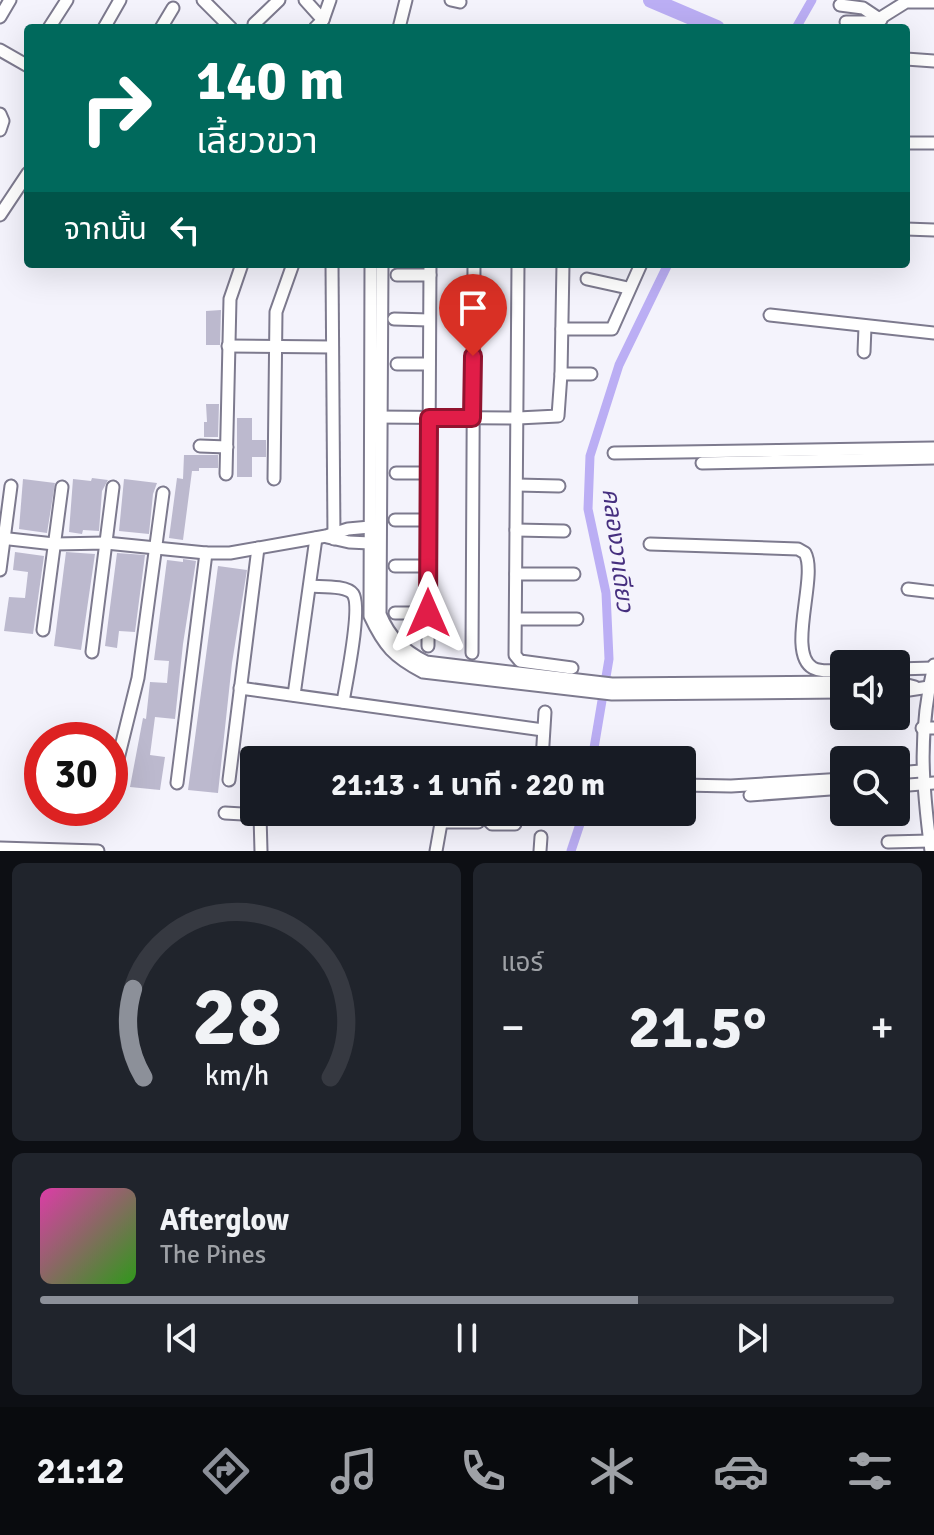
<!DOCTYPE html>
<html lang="th">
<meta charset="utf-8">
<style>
body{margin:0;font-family:Signika,"Noto Sans Thai",sans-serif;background:#20242c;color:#f1f3f6;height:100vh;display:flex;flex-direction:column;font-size:30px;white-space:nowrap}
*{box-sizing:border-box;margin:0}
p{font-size:26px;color:#9ea1a6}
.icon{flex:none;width:44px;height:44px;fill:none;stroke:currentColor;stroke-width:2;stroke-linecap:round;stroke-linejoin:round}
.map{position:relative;height:851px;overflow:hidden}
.drawer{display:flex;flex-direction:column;gap:12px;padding:12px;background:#0d0f14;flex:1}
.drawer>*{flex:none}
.hud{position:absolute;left:24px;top:24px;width:886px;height:244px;border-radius:8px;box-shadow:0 8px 32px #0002;background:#00695c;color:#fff;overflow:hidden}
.fabs{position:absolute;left:830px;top:650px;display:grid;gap:16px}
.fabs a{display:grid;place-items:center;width:80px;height:80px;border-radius:8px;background:#171b24;box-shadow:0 8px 32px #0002;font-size:40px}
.speed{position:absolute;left:24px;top:722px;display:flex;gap:16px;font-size:40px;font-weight:700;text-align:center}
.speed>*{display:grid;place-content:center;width:104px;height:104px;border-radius:50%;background:#171b24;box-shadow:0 8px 32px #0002;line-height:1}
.speed .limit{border:12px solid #d22;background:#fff;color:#111}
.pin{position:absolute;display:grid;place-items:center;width:68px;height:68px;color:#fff;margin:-82px -34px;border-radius:50% 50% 50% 0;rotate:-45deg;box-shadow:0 0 8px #0007}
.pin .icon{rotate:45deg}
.me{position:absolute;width:88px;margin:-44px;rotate:0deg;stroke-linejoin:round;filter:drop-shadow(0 0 6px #0008)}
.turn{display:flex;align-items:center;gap:28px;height:168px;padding:0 40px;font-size:36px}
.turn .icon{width:104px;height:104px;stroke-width:2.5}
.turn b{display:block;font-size:56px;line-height:68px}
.then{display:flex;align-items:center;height:76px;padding:0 40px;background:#0003;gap:16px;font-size:30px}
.big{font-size:60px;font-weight:700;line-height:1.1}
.drawer .widget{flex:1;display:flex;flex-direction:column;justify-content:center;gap:12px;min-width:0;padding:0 28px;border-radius:12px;background:#20242c}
.drawer .dial{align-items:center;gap:0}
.dial svg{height:208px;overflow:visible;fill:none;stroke:#363941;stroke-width:7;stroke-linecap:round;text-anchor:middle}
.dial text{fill:#f1f3f6;stroke:none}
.song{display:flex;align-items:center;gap:24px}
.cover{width:96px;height:96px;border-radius:12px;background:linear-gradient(135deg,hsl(320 70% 55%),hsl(110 70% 35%))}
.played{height:8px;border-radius:4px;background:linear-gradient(90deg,#8c9099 70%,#363941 70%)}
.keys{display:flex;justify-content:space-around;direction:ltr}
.heat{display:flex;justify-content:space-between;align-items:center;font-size:44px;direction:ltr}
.drawer .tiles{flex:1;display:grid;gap:12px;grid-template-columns:1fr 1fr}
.widget:last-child{grid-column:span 2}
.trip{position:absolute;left:240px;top:746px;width:456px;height:80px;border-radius:8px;background:#171b24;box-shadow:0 8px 32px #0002;font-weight:700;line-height:80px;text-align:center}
.menu{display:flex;height:128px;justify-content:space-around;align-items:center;background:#090b0e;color:#9ea1a6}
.menu .icon{width:56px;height:56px}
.menu .on{color:#8c9099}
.menu b{font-size:36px;color:#f1f3f6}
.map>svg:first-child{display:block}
</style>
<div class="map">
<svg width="934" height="851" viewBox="0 0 934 851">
<rect width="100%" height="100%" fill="#f4f3fc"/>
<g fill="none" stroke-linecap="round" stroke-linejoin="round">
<g stroke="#bbaef4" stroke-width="9">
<path d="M796,28L812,0"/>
<path d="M592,760L609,659L606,593L588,509L590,456L619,365L668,264"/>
<path d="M571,851L584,812"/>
</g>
<path stroke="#bbaef4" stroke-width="16" d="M651,0L717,28"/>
</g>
<g fill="#bcb9ce">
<path d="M221,310L220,345H206V311Z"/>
<path d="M206,404H219L218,437H204V422H207Z"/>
<path d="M237,418H252V440H266V457H252V477H237Z"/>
<path d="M184,455H218V468H199V471H192L183,540L169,538L177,478L183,479Z"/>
<path d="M92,478L108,480L102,491L99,531L83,530L82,534L69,532L73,479L91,481Z"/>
<path d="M23,479L55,483L47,533L19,529Z"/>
<path d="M124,479L157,483L153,494L149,534L119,531Z"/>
<path d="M15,552L44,556L33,634L4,631L9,597L25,598L28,572L13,570Z"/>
<path d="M66,552L95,554L81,650L54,646Z"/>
<path d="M117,553L145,555L135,632L119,631L117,648L105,646Z"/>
<path d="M183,559L196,561L183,644L175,719L155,717L150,755L165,757L160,790L130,787L143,718L146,719L150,682L167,683L169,661L154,660L167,560L183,562Z"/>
<path d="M218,566L247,570L232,663L218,793L188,790Z"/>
</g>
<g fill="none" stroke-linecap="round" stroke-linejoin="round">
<g stroke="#7d7a8e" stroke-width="15">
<g id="minor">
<path d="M203,0L231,28"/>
<path d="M305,0L323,20"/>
<path d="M451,0L460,2"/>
<path d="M840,5L863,8L881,20"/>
<path d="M0,17L10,0"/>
<path d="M846,22H874L906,2H934"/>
<path d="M254,24L279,0"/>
<path d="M49,28L67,0"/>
<path d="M104,28L120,0"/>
<path d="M161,28L173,8"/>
<path d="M315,28L323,20L330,0"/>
<path d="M399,28L406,0"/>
<path d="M0,50L28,66"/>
<path d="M906,59L934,61"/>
<path d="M0,114L3,121L0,130"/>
<path d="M906,143H934"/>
<path d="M0,215L28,173"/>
<path d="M906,229L934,230"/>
<path d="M332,264L334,539"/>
<path d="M371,264L370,616C384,646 394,657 423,672L612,694L844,692"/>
<path d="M382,264L380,614C390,638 403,650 426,662L612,684L844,682"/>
<path d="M518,264L515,655L520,661L572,668"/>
<path d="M397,275H430"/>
<path d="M587,279L628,288"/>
<path d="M770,315L934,333"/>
<path d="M394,319L429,320"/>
<path d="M562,329H612L641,264"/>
<path d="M228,346L332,347"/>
<path d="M864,352L865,327"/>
<path d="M397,364H429"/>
<path d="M561,374H591"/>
<path d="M374,417L518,418L558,416L561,374L563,264"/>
<path d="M200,446L227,447"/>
<path d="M614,453L934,448"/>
<path d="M702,463L934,458"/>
<path d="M396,473H429"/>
<path d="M226,474L230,299L242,264"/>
<path d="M274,479L276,312L293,264"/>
<path d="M517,485L559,486"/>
<path d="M395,520H429"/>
<path d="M516,530L564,531"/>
<path d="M327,537L349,542L370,543"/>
<path d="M0,538L54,544L106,543L206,553H230L326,536L348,529L370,527"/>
<path d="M650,544L798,549L805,553C818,576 786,653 813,668C822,673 834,670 844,670"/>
<path d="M395,566H429"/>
<path d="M0,570L11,486"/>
<path d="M516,574H574"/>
<path d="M310,586C320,587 347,585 353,594C362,608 346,683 343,702"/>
<path d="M908,589L934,592"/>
<path d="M395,613H428"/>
<path d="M516,619H577"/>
<path d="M43,630L62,487"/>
<path d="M428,646L430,264"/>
<path d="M92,652L113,487"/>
<path d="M472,653L474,264"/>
<path d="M896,669L933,668"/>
<path d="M896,682L915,687"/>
<path d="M240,688L543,730"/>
<path d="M896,692L929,687"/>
<path d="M294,695L316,538"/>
<path d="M922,728H934"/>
<path d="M542,760L545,712"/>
<path d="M116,767L138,678L163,493"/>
<path d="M896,773L921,771"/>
<path d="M229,780L258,548"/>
<path d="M177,783L206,553"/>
<path d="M682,785L731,786L844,779"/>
<path d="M896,786L934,783"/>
<path d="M750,795L844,788"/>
<path d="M488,812L489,821L492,824H515"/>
<path d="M225,813L260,815L261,851"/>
<path d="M441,822H478"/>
<path d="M888,842L930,841"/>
<path d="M0,848L98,851"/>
<path d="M436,851L443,812"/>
<path d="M540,851L541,837"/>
<path d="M931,851C922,783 918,733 934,665"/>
</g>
</g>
<use href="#minor" stroke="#fff" stroke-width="11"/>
</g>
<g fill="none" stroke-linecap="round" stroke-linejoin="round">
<g stroke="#92132f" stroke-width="20">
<path id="route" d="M428,613L429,418H472L473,356"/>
</g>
<use href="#route" stroke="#e11d48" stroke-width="14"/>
</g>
<g text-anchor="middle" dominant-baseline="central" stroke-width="6" stroke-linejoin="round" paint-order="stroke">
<g font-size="24" font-style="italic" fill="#462f7f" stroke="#f4f3fc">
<text transform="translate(618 550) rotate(83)">คลองวาเดียว</text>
</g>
</g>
</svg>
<div class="fabs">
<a><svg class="icon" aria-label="sound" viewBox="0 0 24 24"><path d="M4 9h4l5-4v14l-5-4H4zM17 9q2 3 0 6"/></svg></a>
<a><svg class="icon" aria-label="search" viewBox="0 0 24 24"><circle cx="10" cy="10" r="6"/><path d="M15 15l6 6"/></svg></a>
</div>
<div class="speed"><div class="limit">30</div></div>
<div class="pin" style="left:473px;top:356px;background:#d93025"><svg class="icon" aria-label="arrive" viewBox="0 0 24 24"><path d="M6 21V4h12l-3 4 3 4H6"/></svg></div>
<svg class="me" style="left:428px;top:613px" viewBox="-20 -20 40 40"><path d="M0-17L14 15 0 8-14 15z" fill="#e11d48" stroke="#fff" stroke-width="4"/></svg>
<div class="trip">21:13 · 1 นาที · 220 m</div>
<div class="hud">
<div class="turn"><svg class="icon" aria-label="right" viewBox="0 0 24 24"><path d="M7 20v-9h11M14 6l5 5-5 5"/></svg><div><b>140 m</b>เลี้ยวขวา</div></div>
<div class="then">จากนั้น<svg class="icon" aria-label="left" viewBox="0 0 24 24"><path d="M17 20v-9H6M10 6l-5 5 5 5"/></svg></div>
</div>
</div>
<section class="drawer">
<div class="tiles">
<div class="widget dial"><svg viewBox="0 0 100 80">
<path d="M14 69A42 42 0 1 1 86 69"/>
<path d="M14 69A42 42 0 0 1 10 35" stroke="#8c9099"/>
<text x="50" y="56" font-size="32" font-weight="700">28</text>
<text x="50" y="72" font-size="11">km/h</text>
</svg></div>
<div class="widget"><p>แอร์</p>
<div class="heat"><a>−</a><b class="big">21.5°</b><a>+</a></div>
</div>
<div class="widget">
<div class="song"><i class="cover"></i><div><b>Afterglow</b><p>The Pines</p></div></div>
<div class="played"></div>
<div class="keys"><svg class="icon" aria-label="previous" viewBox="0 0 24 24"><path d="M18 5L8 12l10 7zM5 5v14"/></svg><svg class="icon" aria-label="pause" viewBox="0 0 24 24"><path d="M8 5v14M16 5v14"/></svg><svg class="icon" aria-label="next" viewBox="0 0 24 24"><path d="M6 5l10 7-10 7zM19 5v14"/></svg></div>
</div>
</div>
</section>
<nav class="menu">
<b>21:12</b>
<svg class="icon on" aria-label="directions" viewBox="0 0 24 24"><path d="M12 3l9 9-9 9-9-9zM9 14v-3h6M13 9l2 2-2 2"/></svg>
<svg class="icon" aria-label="music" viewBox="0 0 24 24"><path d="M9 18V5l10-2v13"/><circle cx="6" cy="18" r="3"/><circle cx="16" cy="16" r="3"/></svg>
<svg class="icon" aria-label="phone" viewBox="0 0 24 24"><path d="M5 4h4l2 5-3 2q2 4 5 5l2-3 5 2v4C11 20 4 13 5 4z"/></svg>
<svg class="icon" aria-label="climate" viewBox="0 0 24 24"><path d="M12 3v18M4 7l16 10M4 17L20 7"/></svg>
<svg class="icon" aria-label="car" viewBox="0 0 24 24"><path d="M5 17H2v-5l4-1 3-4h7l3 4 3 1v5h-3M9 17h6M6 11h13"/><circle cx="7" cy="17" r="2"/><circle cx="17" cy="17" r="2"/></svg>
<svg class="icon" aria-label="filters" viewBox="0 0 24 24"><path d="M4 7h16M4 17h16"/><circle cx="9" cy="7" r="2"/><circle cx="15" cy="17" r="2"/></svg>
</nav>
